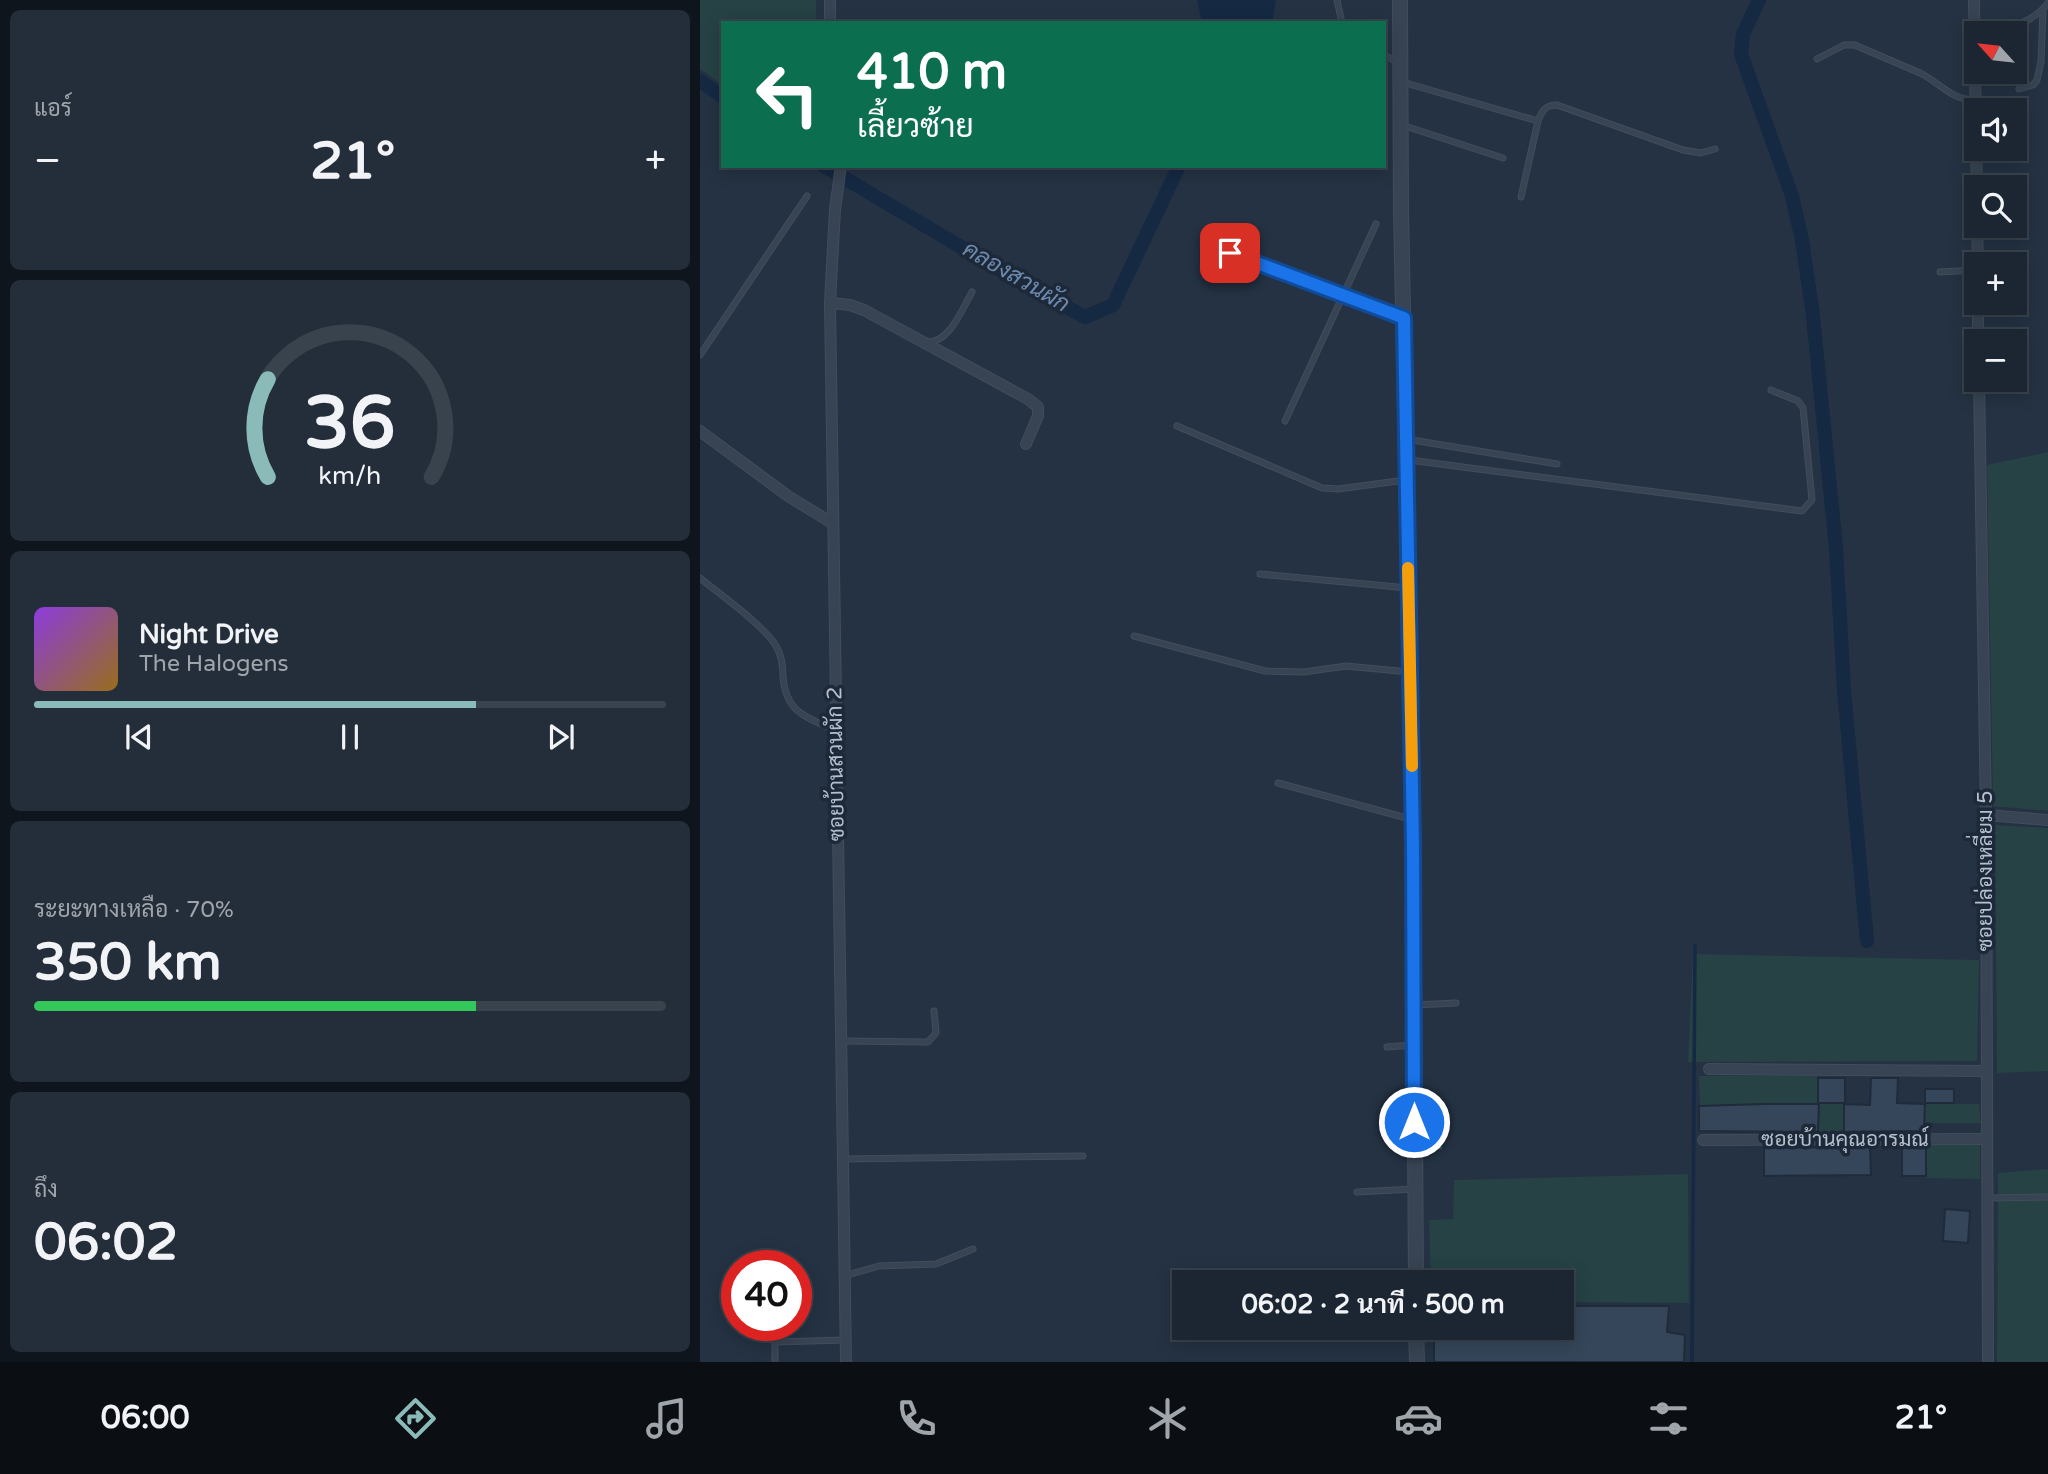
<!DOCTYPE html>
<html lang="th">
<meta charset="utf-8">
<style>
body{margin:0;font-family:"Varela Round",Sarabun,sans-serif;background:#242e3a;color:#f1f3f6;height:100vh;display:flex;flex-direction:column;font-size:26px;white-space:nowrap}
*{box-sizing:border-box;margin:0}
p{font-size:23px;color:#a0a5ac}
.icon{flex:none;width:38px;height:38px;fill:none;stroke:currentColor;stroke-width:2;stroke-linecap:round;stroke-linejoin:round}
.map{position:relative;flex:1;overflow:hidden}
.side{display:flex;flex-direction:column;gap:10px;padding:10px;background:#0f151c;width:700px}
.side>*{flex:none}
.banner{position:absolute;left:21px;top:21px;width:665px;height:147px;border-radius:0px;box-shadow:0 4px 18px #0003,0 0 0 2px #39434d;background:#0b6e4f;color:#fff;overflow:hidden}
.needle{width:46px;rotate:297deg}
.buttons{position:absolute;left:1264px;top:21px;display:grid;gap:14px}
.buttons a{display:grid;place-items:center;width:63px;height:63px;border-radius:0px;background:#1b2632;box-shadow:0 4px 18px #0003,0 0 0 2px #39434d;font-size:35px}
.speed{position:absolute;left:21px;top:1250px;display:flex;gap:14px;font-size:35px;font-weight:700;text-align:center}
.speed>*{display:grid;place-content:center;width:91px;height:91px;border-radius:50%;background:#1b2632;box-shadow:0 4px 18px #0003,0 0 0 2px #39434d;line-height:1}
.speed .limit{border:10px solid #d22;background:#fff;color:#111}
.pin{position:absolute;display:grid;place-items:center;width:60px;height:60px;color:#fff;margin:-30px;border-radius:14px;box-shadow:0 4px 10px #0006}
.me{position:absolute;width:77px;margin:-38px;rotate:0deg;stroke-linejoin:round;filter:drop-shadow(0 0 5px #0008)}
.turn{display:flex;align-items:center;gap:24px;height:147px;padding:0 21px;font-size:32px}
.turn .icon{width:91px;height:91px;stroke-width:2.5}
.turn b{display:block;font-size:49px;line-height:60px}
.big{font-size:52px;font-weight:700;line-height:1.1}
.side .card{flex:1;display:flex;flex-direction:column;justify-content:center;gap:10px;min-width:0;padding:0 24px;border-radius:10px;background:#242e3a}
.side .dial{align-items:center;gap:0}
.dial svg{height:182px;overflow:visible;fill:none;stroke:#39434d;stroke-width:7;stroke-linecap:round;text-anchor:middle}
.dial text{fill:#f1f3f6;stroke:none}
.song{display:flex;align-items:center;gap:21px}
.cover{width:84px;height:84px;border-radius:10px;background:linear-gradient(135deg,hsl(270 70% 55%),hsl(40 70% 35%))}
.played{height:7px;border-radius:4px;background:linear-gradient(90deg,#8bbbb9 70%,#39434d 70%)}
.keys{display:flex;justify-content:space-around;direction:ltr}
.heat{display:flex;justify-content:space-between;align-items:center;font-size:38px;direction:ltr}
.charge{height:10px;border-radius:5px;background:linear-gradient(90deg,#34c759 70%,#39434d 0)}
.trip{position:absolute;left:472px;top:1270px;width:402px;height:70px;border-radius:0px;background:#1b2632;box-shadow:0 4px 18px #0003,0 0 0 2px #39434d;font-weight:700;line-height:70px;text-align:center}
.tabs{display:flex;height:112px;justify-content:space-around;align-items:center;background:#0b0f14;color:#a0a5ac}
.tabs .icon{width:49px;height:49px}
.tabs .on{color:#8bbbb9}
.tabs b{font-size:32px;color:#f1f3f6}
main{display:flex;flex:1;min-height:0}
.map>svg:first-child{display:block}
</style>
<main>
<section class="side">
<div class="card"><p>แอร์</p>
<div class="heat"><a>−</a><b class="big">21°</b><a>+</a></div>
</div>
<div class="card dial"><svg viewBox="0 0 100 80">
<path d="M14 69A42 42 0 1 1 86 69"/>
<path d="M14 69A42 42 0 0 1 14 26" stroke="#8bbbb9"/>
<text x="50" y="56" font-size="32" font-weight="700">36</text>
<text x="50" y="72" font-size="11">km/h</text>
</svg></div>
<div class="card">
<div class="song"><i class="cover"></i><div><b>Night Drive</b><p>The Halogens</p></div></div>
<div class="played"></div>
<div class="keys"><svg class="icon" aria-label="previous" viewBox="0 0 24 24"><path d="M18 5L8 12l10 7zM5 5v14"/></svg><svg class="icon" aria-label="pause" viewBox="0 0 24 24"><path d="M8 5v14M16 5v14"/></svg><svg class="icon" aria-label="next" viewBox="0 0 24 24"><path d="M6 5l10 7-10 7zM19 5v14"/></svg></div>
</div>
<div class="card"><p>ระยะทางเหลือ · 70%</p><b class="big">350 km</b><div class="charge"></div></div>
<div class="card"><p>ถึง</p><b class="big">06:02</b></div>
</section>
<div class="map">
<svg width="1348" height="1362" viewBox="0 0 1348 1362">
<rect width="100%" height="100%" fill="#243243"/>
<g fill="#264244">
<path d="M0,0H116V23H23V85L0,69Z"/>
<path d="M1348,452V811L1293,806L1287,465Z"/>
<path d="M1295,825L1348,828V1071L1297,1073Z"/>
<path d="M993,954L1279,960L1277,1061L988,1062Z"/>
<path d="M1118,1075V1103L1000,1106L999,1076Z"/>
<path d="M1119,1104H1144L1143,1133H1118Z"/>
<path d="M1225,1104H1279L1281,1123H1225Z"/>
<path d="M1226,1144H1280V1179L1225,1178Z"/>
<path d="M1348,1169V1362H1297L1298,1173Z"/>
<path d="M988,1174L989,1303L863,1302V1283H731L729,1220L753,1219L754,1180Z"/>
</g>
<path fill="#152943" d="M497,0H576L572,23H502Z"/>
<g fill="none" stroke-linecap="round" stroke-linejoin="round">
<path stroke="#152943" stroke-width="3.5" d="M992,1362L995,946"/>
<g stroke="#152943" stroke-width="14">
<path d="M1059,0L1043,34L1041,54L1092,196L1102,240L1113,316L1136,548L1144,690L1167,941"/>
<path d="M0,81L23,97"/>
<path d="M124,166L317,280L385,317L413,305L479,166"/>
</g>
</g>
<g fill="#35465a" stroke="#1f2b3a" stroke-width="2">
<rect x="1118" y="1078" width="27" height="25"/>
<path d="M1171,1078H1198L1197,1103L1225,1104L1224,1131L1144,1132V1104L1170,1105Z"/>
<rect x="1225" y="1089" width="29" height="14"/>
<path d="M1065,1104H1119L1118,1132L999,1131V1106Z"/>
<path d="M1170,1147L1171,1175L1064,1176V1148Z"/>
<path d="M1202,1147L1226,1148V1176H1202Z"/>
<path d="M1245,1209L1270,1211L1268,1243L1243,1241Z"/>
<path d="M863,1306H969L967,1332L985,1335L984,1362H734V1331L760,1333V1328H863Z"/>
</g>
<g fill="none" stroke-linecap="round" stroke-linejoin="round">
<g stroke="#424d5c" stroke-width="7">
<g id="service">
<path d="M637,0L642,23"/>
<path d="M1285,33C1309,27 1332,24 1348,3"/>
<path d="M684,55L699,63"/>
<path d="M1117,59L1144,45H1155C1177,55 1200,64 1222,74C1241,84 1252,100 1275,100"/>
<path d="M702,82L838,121L821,197"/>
<path d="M1319,89L1333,85L1337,80L1341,62L1343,10"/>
<path d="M838,121C842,111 845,105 857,105L983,150L1001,153L1015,149"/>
<path d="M702,125L803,158"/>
<path d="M530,253L701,317"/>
<path d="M1240,272L1276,270"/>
<path d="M228,342C250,342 262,309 272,292"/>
<path d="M0,355L107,196"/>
<path d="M585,421L676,224"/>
<path d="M477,426L622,488L638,489L706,480"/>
<path d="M706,439L857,464"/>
<path d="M709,460L1102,511L1112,500L1103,408L1098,401L1071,390"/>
<path d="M560,574L708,588"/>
<path d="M0,578C19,594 65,626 76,646C82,655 83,666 83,677C86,713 106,717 135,730"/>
<path d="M434,636L565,671L604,672L646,666L709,672"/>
<path d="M578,783L710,819"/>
<path d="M715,1005L756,1003"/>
<path d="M140,1041L228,1042L236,1033L234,1011"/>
<path d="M687,1047L714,1045"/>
<path d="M142,1159L383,1156"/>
<path d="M657,1192L714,1189"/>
<path d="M1287,1198L1348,1197"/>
<path d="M144,1276L179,1266L236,1264L273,1249"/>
<path d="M75,1362V1342L146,1340"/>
</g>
</g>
<g stroke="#424d5c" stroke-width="12">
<g id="minor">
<path d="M1274,0L1276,128"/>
<path d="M130,23V0"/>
<path d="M1276,149L1277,187"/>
<path d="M141,166L135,209L130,303L146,1362"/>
<path d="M1277,226L1278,264"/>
<path d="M130,303L150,305L164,310L328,399L338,407V416L326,444"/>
<path d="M1278,303V341"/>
<path d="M1279,380L1286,815L1288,1362"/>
<path d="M0,431L88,496L132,523"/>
<path d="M1286,815L1348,820"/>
<path d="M1009,1069L1286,1071"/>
<path d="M1003,1140L1287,1139"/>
</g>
</g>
<g stroke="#424d5c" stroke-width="16">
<g id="tertiary">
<path d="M700,0L701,209L713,820L716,1283"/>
<path d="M716,1328L717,1362"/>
</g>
</g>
<path stroke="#3f5a5c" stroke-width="2.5" stroke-dasharray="5 5" stroke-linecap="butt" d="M727,1148H743"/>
<use href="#service" stroke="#384453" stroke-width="5"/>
<use href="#minor" stroke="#384453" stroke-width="10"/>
<use href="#tertiary" stroke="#384453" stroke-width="14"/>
</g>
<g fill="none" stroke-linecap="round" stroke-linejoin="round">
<g stroke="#114b97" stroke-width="18">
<path id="route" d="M530,253L704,318L713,846L714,1122"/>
</g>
<use href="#route" stroke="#1a73e8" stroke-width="12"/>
<path stroke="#f59e0b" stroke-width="12" d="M708,568L712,766"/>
</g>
<g text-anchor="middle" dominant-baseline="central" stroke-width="7" stroke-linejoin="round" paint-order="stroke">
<g font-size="21" fill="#b5bfcd" stroke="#1d2938">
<text transform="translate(136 764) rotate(-91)">ซอยบ้านสวนผัก 2</text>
<text transform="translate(1285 871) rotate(-90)">ซอยปล่องเหลี่ยม 5</text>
<text x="1145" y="1139">ซอยบ้านคุณอารมณ์</text>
</g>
<g font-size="23" font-style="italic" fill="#6c8aae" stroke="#1d2938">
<text transform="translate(316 277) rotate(30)">คลองสวนผัก</text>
</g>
</g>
</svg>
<div class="buttons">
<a><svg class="needle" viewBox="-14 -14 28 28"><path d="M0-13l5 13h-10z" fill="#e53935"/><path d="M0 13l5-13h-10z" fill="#a0a5ac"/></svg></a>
<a><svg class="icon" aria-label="sound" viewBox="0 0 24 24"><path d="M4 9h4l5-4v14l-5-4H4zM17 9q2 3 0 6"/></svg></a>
<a><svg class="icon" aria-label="search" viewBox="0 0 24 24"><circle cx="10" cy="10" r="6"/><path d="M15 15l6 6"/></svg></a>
<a>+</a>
<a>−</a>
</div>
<div class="speed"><div class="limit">40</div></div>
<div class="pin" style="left:530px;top:253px;background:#d93025"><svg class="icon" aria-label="arrive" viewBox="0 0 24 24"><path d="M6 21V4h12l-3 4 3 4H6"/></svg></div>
<svg class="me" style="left:714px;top:1122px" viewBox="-20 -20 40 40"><circle r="17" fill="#1a73e8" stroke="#fff" stroke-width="3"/><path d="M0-11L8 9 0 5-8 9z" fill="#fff"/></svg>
<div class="trip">06:02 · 2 นาที · 500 m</div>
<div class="banner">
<div class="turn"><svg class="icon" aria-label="left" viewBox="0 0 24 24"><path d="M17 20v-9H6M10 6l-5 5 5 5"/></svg><div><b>410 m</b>เลี้ยวซ้าย</div></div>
</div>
</div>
</main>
<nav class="tabs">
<b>06:00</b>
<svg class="icon on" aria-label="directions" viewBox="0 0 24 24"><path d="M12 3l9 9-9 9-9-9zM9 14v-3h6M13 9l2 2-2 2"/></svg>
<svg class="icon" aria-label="music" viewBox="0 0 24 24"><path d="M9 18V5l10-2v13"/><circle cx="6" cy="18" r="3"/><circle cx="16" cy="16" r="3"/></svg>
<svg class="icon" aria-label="phone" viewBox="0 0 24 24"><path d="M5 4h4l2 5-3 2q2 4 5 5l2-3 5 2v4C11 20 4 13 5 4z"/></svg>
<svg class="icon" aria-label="climate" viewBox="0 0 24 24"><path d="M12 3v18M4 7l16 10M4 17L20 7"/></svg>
<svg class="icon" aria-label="car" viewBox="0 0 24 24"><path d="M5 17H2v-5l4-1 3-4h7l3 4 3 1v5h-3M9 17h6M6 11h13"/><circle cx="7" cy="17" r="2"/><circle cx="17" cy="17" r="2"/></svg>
<svg class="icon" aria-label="filters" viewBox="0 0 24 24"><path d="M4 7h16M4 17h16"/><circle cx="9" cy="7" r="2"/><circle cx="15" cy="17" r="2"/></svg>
<b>21°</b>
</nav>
